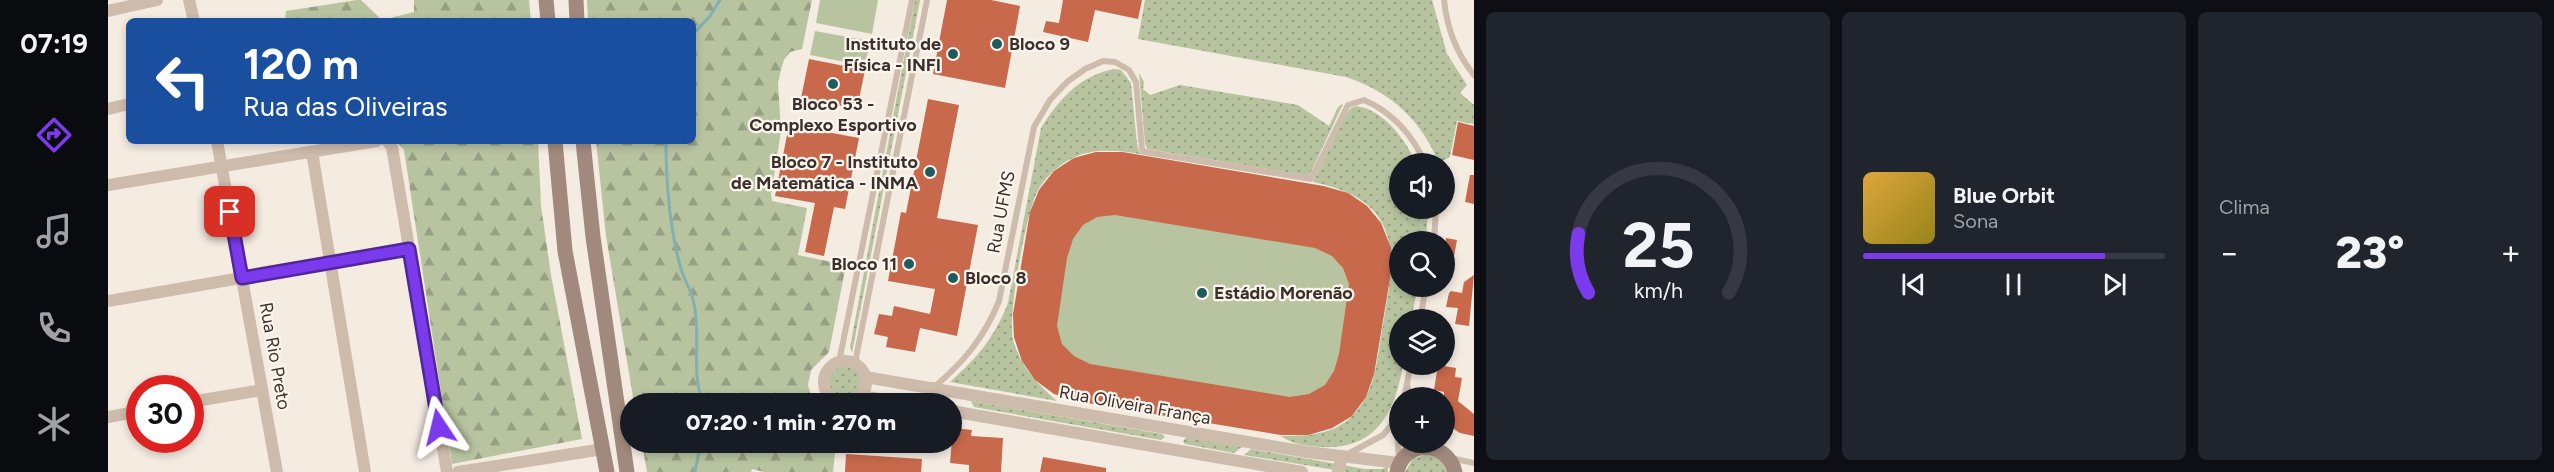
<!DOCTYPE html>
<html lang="pt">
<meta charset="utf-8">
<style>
body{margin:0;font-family:Figtree,sans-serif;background:#20242c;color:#f1f3f6;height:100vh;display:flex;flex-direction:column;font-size:22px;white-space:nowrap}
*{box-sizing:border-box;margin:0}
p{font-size:20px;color:#9ea1a6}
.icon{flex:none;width:33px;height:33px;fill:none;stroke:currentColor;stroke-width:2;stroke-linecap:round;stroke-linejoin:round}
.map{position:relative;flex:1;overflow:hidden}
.sheet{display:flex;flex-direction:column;gap:12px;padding:12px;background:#0d0f14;width:1080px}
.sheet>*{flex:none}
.hud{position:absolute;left:18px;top:18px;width:570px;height:126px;border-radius:9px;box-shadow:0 3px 9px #0003;background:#1a4fa0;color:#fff;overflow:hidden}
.fabs{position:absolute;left:1281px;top:153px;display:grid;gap:12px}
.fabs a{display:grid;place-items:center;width:66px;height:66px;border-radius:50%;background:#171b24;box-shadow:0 3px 9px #0003;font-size:30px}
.speed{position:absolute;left:18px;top:375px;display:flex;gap:12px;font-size:30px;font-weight:700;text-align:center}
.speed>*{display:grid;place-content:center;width:78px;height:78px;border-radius:50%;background:#171b24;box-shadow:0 3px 9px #0003;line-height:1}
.speed .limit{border:9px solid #d22;background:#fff;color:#111}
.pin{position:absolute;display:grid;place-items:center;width:51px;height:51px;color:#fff;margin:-26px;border-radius:12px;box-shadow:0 3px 9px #0006}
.me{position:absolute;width:66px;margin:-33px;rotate:350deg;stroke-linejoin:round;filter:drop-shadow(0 0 4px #0008)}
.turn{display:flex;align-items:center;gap:21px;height:126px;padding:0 18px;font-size:27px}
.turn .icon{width:78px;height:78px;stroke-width:2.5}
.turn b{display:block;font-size:42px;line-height:51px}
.big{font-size:45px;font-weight:800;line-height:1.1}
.sheet .card{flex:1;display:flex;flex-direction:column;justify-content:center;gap:9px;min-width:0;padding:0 21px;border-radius:9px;background:#20242c}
.sheet .dial{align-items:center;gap:0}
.dial svg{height:156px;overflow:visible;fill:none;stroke:#363941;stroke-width:7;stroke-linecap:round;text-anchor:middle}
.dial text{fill:#f1f3f6;stroke:none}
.song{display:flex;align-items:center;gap:18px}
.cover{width:72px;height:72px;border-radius:9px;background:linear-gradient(135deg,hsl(40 70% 55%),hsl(50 70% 35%))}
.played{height:6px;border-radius:3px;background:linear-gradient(90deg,#7c3aed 80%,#363941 80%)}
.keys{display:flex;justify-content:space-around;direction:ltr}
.heat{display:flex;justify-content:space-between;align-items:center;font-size:33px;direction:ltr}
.sheet .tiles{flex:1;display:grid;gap:12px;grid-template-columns:repeat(3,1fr)}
.trip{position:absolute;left:512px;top:393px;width:342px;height:60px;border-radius:30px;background:#171b24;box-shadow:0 3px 9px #0003;font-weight:800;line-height:60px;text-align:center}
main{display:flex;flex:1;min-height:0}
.tabs{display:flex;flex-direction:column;width:108px;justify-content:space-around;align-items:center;background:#090b0e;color:#9ea1a6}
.tabs .icon{width:42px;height:42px}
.tabs .selected{color:#7c3aed}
.tabs b{font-size:27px;color:#f1f3f6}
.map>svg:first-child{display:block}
</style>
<main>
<nav class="tabs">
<b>07:19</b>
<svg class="icon selected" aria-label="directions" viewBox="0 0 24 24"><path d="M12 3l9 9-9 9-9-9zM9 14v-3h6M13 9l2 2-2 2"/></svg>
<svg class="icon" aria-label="music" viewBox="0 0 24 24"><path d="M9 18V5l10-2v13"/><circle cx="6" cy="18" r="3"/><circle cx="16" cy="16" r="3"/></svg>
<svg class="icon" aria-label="phone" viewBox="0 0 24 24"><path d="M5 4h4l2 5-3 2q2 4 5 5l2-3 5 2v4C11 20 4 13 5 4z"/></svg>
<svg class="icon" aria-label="climate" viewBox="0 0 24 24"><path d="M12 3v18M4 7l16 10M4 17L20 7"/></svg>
</nav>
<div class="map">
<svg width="1366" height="472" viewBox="0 0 1366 472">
<defs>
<pattern id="green-dots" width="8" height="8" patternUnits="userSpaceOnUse" patternTransform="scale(1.5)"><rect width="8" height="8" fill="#b8c4a0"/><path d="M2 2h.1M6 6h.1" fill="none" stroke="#97a083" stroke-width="1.8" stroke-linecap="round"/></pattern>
<pattern id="forest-firs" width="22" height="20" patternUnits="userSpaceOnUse" patternTransform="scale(1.5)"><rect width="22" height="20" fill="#b8c4a0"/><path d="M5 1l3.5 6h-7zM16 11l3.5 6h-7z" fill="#97a083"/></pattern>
</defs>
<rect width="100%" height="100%" fill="#f4ebe1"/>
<g fill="url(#green-dots)">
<path d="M807,0H812L744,353L742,347Z"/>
<path d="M1037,0H1324L1339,54L1359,85L1352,93L1366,105V124L1349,121L1342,157L1331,163C1313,120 1283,92 1238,77L1030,39Z"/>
<path d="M1007,69L1013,70L1023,83L1029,144L1031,151L1037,155C1014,151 987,147 965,158C951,164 936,178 929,192C918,215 899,316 905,339C912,367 929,383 949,401L842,382C870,357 886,338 900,303L933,128C951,99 972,75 1007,69Z"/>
<path d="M1031,73L1036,82L1035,89L1042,95L1072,85L1190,105L1221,126L1230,107L1235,104L1201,176L1039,149L1037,143Z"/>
<path d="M1248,106C1275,109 1298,140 1308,163L1292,164V208L1320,209L1318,241L1292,242V286L1310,287L1303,319L1292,320V364L1295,365C1287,412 1269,450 1213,447C1200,446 1183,444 1173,436C1198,436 1227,435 1245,415C1267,392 1269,360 1274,330C1287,256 1298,201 1205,182L1236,118L1243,108Z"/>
<circle cx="737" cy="382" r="16"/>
<path d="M863,401L1054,434L1057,437L1053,440L866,407Z"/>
<path d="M1079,437L1134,447L1126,453L1077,444L1075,441Z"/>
<path d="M1143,449L1257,469H1274L1280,466V472H1239L1136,455Z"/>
<path d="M1319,454L1332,459L1340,472H1297L1305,459Z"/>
</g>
<g fill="url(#forest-firs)">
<path d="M249,0H253L274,20L306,12V0H421L423,21H177L178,11Z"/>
<path d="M479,0H704L694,49L682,52L676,60L673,70L670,83L673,131L663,194L664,201L699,208L690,255L738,265L721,352L703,370L700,385L705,403H526L498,236L488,141H585V21H480Z"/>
<path d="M288,141H430L433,206L443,275L474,439L344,464L296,150Z"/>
<path d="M534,443V442L728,443L725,472H656L644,469L643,472H539Z"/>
</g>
<g fill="#b8c4a0">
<path d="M712,0H770L764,34L708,23Z"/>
<path d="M707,31L762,41L757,66L702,55Z"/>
<path d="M988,152H1014L1215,186L1240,193L1259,206L1273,223L1283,248V272L1266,374L1244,416L1224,428L1200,435H1173L927,380L914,361L906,337L905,314L931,190L946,171L966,158Z"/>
</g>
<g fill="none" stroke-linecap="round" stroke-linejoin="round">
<g stroke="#7fb0b2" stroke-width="3">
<path d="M585,51L586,33L602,16L612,0"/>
<path d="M558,141C558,181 562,230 573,269C576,279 582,289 585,299C594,334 582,369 595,404"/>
<path d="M587,472L593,442"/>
</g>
</g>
<g fill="#c8694b" fill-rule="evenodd">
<path d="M839,0H883L912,6L897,88L825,74Z"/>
<path d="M955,0H1034L1030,19L987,10L980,42L935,32L938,21L951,23Z"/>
<path d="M701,59L757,70L749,109L693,98Z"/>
<path d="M820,99L851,105L829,218L870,225L849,336L812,328L807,352L778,347L780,337L766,334L771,314L784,316L786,306L822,314L827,289L780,281L793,212L798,213Z"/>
<path d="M1350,122L1366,126V160L1344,155Z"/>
<path d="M681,125L751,138L737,209L726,207L716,256L697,252L707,203L667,196Z"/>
<path d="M988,152H1014L1215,186L1240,193L1259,206L1273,223L1283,248V272L1266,374L1258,397L1244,416L1224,428L1200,435H1173L973,402L946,394L927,380L914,361L906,337L905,314L922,212L931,190L946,171L966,158ZM1007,215L1207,248L1224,256L1235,268L1241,284L1231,354L1226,371L1217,385L1201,394L1182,397L982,364L966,356L954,344L949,326L959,258L965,239L975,225L989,217Z"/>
<path d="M1362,175H1366V204L1357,202Z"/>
<path d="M1338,238L1349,240L1345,262L1336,260Z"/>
<path d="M1366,275L1361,326L1347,324L1350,308L1338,307L1341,293L1343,291L1354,293L1356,282Z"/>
<path d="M1330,365L1348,368L1347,377L1354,378L1350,401L1366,414V436L1352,433L1337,423L1342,415L1336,411V392L1326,390Z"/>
<path d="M845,428L864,430L863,436L895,438L893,472H861V465L842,463Z"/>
<path d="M738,454L814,459L813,472H737Z"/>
<path d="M935,457L998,468V472H932Z"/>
</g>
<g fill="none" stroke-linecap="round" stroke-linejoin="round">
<g stroke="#cdbbac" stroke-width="6">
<path d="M1336,0C1339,28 1348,53 1366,75"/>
<path d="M1326,242L1328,208"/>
<path d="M1312,320L1318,286"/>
<path d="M731,362L804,0"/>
<path d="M747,363L819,0"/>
<path d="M1299,385L1302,398"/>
<path d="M825,388C855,363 876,338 891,301L926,127L942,100L959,82L977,69L995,61L1007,62L1021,70L1028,82L1034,149L1037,152L1203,179L1240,105L1256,100C1284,112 1306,136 1317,164"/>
<path d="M1296,398L1303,364"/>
<path d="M1289,430L1291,462"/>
<path d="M1240,454L1275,435L1290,417"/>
<path d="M1343,458L1366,463"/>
</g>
<g stroke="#cdbbac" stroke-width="12">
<path d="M81,0L86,21"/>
<path d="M0,11L49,0"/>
<path d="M0,109L21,104"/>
<path d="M109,141L169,472"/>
<path d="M279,141L284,147L339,472"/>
<path d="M204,152L257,472"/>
<path d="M0,185L269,141"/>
<path d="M0,301L301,249"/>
<circle cx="737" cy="382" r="21"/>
<path d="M757,377L1199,452L1291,463"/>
<path d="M752,396L804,404"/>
<path d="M82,402L154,390"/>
<path d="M823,404L824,388"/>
<path d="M843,411L1194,472"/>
<path d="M0,417L32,411"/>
<path d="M350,472L495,449"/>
<path d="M1230,472L1234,456"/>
</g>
<g stroke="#a18a7d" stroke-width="15">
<path d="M438,0L440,21"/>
<path d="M468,0L469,21"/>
<path d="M447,141L457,251L499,472"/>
<path d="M475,141L485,237L519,472"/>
<path d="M1289,472C1296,439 1339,440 1347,472"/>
</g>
</g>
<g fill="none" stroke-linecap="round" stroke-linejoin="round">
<g stroke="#51269a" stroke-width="15">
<path id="route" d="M122,212L134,278L301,249L331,427"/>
</g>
<use href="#route" stroke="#7c3aed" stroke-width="10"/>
</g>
<g fill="#1f5a5e" stroke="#fbf5ee" stroke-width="2">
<circle cx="889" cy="44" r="6"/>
<circle cx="845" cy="54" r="6"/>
<circle cx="725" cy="84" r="6"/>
<circle cx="822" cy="172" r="6"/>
<circle cx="801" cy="264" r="6"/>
<circle cx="845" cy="278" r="6"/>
<circle cx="1094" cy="293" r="6"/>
</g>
<g text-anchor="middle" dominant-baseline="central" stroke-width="4.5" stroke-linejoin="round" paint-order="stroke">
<g font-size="18" font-weight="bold" fill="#3b302b" stroke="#fbf5ee" text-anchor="end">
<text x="833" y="44">Instituto de<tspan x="833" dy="21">Física - INFI</tspan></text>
<text x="901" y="44" text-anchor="start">Bloco 9</text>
<text x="725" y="104" text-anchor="middle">Bloco 53 -<tspan x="725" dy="21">Complexo Esportivo</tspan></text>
<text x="810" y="162">Bloco 7 - Instituto<tspan x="810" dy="21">de Matemática - INMA</tspan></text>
<text x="789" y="264">Bloco 11</text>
<text x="857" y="278" text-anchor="start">Bloco 8</text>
<text x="1106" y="293" text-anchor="start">Estádio Morenão</text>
</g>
<g font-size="18" fill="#3b302b" stroke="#fbf5ee">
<text transform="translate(893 212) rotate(-79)">Rua UFMS</text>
<text transform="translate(167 356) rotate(80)">Rua Rio Preto</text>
<text transform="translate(1027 405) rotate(10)">Rua Oliveira França</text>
</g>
</g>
</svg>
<div class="fabs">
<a><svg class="icon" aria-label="sound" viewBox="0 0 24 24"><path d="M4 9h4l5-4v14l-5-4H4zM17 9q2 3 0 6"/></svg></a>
<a><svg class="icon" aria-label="search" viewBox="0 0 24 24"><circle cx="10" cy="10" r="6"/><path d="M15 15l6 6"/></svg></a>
<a><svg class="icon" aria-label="layers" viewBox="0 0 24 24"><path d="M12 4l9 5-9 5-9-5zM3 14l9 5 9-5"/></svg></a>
<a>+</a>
</div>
<div class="speed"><div class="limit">30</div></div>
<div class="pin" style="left:122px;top:212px;background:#d93025"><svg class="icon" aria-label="arrive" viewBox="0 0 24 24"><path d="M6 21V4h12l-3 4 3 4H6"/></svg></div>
<svg class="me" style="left:331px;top:427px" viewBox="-20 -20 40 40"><path d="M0-17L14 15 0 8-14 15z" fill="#7c3aed" stroke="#fff" stroke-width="4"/></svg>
<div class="trip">07:20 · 1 min · 270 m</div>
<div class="hud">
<div class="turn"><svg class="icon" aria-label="left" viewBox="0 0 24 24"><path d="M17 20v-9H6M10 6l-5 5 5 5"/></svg><div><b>120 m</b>Rua das Oliveiras</div></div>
</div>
</div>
<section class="sheet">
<div class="tiles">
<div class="card dial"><svg viewBox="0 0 100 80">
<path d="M14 69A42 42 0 1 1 86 69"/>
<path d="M14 69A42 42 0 0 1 9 39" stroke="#7c3aed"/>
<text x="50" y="56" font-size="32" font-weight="700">25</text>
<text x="50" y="72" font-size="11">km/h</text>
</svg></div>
<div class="card">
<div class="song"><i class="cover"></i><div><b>Blue Orbit</b><p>Sona</p></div></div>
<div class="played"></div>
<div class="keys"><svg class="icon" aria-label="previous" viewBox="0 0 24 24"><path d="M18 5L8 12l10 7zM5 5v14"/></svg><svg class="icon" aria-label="pause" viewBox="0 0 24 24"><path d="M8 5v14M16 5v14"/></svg><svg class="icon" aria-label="next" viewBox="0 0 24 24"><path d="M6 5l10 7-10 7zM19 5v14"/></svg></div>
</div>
<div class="card"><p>Clima</p>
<div class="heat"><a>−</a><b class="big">23°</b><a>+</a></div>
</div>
</div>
</section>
</main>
